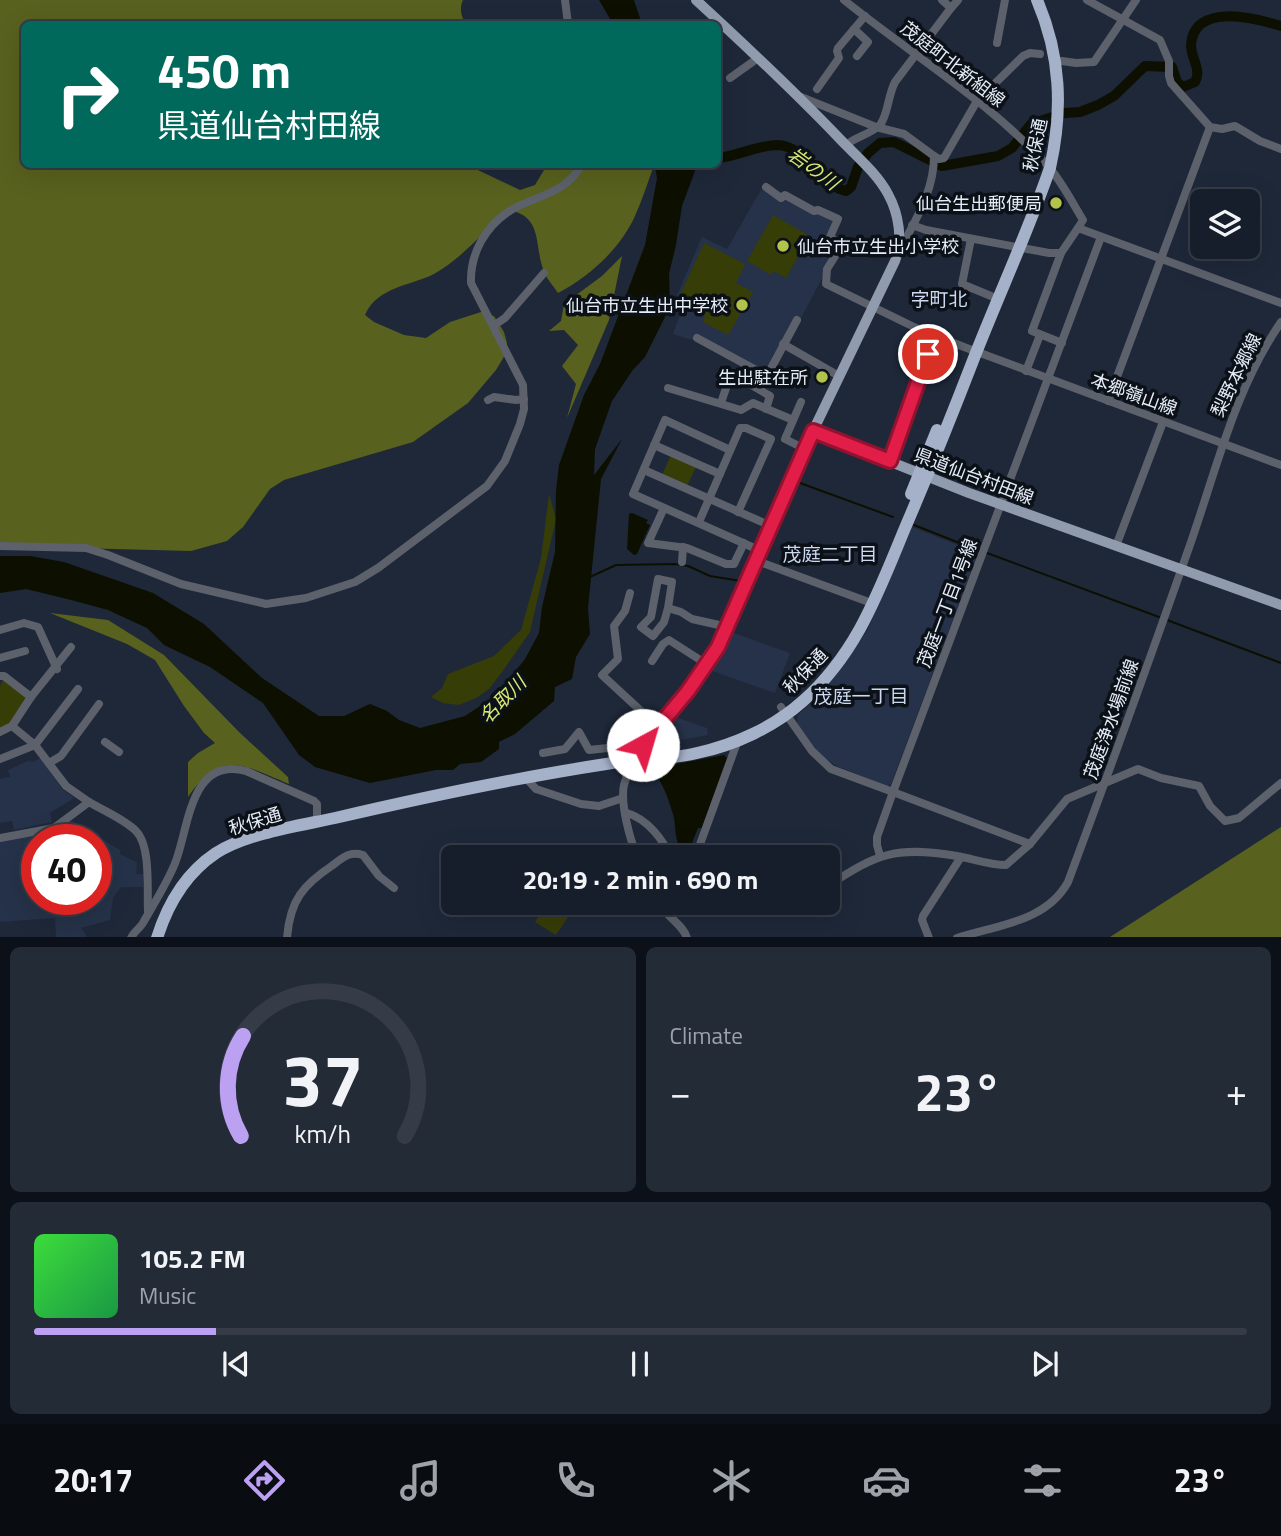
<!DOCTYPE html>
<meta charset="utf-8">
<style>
body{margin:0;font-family:"Titillium Web","Noto Sans JP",sans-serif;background:#232b37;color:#f1f3f6;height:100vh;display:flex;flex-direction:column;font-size:26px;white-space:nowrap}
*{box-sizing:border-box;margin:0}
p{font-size:23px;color:#9ea2a9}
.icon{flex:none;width:38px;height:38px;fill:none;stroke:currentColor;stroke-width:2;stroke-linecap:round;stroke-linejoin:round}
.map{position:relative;height:937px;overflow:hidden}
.drawer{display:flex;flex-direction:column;gap:10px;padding:10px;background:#0c1018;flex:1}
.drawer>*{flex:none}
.hud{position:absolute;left:21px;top:21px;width:700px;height:147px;border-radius:10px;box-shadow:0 7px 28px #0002,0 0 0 2px #353c47;background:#00695c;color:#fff;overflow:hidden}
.tools{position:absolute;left:1190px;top:189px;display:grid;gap:14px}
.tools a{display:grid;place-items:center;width:70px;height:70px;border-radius:10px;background:#161e2b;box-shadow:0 7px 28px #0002,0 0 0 2px #353c47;font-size:35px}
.speed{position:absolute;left:21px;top:824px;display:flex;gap:14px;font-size:35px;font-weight:700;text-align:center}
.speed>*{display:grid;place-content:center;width:91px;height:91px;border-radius:50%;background:#161e2b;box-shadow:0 7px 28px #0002,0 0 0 2px #353c47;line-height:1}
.speed .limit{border:10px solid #d22;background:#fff;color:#111}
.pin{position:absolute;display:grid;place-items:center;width:60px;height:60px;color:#fff;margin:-30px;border:4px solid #fff;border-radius:50%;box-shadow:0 2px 7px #0007}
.me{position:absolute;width:77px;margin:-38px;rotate:39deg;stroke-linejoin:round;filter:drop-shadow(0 0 5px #0008)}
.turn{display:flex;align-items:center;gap:24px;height:147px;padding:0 21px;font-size:32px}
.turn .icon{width:91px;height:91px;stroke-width:2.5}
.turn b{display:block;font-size:49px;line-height:60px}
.big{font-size:52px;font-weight:700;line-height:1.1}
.drawer .card{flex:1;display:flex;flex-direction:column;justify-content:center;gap:10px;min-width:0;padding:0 24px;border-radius:10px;background:#232b37}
.drawer .dial{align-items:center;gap:0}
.dial svg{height:182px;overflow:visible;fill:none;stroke:#353c47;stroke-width:7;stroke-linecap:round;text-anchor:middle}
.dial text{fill:#f1f3f6;stroke:none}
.song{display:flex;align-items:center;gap:21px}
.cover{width:84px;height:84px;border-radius:10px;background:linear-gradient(135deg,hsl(120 70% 55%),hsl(140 70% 35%))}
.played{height:7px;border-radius:4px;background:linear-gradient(90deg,#bca0f2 15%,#353c47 15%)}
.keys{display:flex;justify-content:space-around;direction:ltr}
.heat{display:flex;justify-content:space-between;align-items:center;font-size:38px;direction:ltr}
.drawer .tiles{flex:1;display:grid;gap:10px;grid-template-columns:1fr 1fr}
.card:last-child{grid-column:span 2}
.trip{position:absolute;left:441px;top:845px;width:399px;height:70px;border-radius:10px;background:#161e2b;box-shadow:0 7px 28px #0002,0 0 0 2px #353c47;font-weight:700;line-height:70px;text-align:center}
.menu{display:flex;height:112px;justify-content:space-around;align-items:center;background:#090c11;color:#9ea2a9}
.menu .icon{width:49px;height:49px}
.menu .active{color:#bca0f2}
.menu b{font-size:32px;color:#f1f3f6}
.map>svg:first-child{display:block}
</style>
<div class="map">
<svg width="1281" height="938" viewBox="0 0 1281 938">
<rect width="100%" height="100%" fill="#1e2839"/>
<g fill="#253249" fill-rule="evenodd">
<path d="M762,188L781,200L785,196L836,220L827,238L837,244L838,248L799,322L767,374L698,336L692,340L673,334L681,312L675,300L702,237L727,249Z"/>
<path d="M912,527L978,553L891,784L887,786L837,766L822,757L797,725L798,715L822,693L867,631Z"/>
<path d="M734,633L790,653L775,693L712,671Z"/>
<path d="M673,716L707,728L708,735L655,745Z"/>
<path d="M41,758L62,789L74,798L50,813L52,822L14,830L12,821L0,823V779L10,777L8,770L30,760L32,762Z"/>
<path d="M71,820L120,850V854L137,862L136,874H144L143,887H121L113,898L110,920L81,928L87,937H56L55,918L0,922V840L42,835ZM37,840H96V900H37Z"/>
</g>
<g fill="#373d07">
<path d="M773,215L810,236L786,278L773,271L771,275L747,261Z"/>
<path d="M704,243L745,264L736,283L753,292L728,335L703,322L705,316L680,305L678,299Z"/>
<path d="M671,455L696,467L687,486L662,475Z"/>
<path d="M549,494L556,519L530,632L502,672L489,689L476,698L459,705L443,703L431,697L442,688L448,674L494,656L521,630L541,558Z"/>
<path d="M5,680L27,697L6,728H0V686L2,681Z"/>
<path d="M547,903H567L574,908L556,935L535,922Z"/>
</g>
<g fill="#58611e">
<path d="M0,0H463C459,8 461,18 467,24H24V164H465L520,190L535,185L547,165H654C648,182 642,200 635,216C620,249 589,277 558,293C554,287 548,280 545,274C533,248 545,217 509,210C484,230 463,258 434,274C410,286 377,287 365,315L374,322L404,335L426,338L450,322L481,312L494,316L504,332L507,343L505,355L496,370L468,403L413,442L284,480L270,489L243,527L227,541L191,551L0,546Z"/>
<path d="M622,256L609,320L567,418L576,384L562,366L578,345L564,330L549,331L561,321L564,304L602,276Z"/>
<path d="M50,613L108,620L164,655L240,733L288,777L289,784C242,765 222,748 188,797V762L198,753L215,743L204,733L184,706L155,660L127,644Z"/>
<path d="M1281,827V937H1110Z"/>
</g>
<g fill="#0d1000">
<path d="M599,0H634L642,24H613Z"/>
<path d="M655,165H693L695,171L682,206L676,245L669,274L670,307L645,357L632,371L612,401L595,449L594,475L622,439L601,479L588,608L590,634L576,657L572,679L555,687L554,701L515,734L499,742V749L481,762L460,764L453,770H436L370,783L315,767L299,755L263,703L210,667L164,645L147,628L108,610L71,600L26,589L0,593V556H30L64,562L153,593L204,624L262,678L319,716H344L370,704L387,711L399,720L420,728L465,716L489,700L506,683L525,659L539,633L542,607L555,552L556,491L559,465L584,395L600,364L645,245L657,178Z"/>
<path d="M632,513L648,520L646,523L650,525L637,554L634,555L627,549L629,514Z"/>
<path d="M724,755L727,758L702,828H698L687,855C673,846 677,828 673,814C669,801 665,789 658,778L643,773L644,770Z"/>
</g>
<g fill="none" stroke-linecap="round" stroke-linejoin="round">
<g stroke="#0d1000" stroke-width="2">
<path d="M800,483L893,517"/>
<path d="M914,525L972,548"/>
<path d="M987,553L1159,617"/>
<path d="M590,577L616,565L675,564L688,566L710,576L741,581"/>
<path d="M1167,620L1281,663"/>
</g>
<path stroke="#0d1000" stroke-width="10" d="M718,158C738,156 758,145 778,145C807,146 821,187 846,191L851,187L858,167L868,153L880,143L894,142L942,166L998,156L1012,148L1031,124L1065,113L1080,112L1098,105L1114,96L1145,66L1172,67L1177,82L1183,87L1195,82C1202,69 1191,59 1191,45C1194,2 1255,18 1281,26"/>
<g stroke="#5c616b" stroke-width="8">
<path d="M565,0L568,24"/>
<path d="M844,0C912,55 989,101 1048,166C1062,182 1072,202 1083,220L1078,228"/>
<path d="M942,0L951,8L958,0"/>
<path d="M1087,0L1160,40L1169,61V76L1171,83L1210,127L1222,129L1235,126L1260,141L1281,149"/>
<path d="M854,29L868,42L857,56"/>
<path d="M997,43L1005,0"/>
<path d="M1062,61L1076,63L1094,62L1136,0"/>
<path d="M730,78L758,58"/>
<path d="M817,89L839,58L837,51L838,48L865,16"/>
<path d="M801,97L876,127L904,134L934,156C934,192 915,220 899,252"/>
<path d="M846,145C855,137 871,134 880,125C888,115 888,95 895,82L951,8"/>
<path d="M934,156L939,159L944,158L977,101L1023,56L1030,53L1040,54"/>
<path d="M766,187L781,198L785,195L814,211L818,210L838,219L830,237L842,245L827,269L826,284L914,327L964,347L1281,465"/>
<path d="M912,225L926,230L1049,253H1061L1078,228L1281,303"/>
<path d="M971,239L962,284L991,296"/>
<path d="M1061,253L1032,331L1062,343"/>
<path d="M493,326L505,318L544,273"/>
<path d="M697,338L767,376L797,320"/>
<path d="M783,344L839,376"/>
<path d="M1026,371L1040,335"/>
<path d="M668,388L741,410L753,403L793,420"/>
<path d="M488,400L494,397L516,400L524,399"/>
<path d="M1108,401L1210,127"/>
<path d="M801,402L785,439L805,449"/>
<path d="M721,403L731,373L770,396L766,409"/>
<path d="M654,445L720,474"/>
<path d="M730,450L665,420L633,494L761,551"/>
<path d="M889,461L935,336"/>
<path d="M644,470L771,526"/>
<path d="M664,508L648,543L687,548L726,564H734L744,543"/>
<path d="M699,522L740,428H746L771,439L738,512"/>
<path d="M0,546L86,548L108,555L181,584L266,604L306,598L355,582L378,568L487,486L505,461L520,424L524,409L523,385L471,283C470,254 485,226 511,210C537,195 566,194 582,164"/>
<path d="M1116,546L1163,422"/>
<path d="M757,561L866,601"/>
<path d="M682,562L683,547"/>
<path d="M630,593L625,611L614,626L618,659L602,675L653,722"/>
<path d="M668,608L672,582L658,579L651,617L641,627L653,636L664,622L668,608L681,612L692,619L728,627"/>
<path d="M0,630L24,623L38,627L57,669"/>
<path d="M0,658L25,651"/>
<path d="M652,661L663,644L669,640L708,665"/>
<path d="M0,676H4L31,697"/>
<path d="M781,707L812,751L831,769L893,792L1101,237"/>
<path d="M12,726L35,745L66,786L89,802"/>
<path d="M0,732L12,726L31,697L71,647"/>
<path d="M105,742L119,752"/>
<path d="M543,753L565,749L579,732L589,750L608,748L653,722L657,724"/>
<path d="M0,759L35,745L78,689"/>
<path d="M49,763L61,756L99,704"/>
<path d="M525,777L536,789L581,804L599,806L623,798"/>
<path d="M627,813C647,819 663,839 671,858"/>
<path d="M0,838L54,828L89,802C104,811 124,819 136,831C151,846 147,890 148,911"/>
<path d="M880,856L877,845V837L893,792L1030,844"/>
<path d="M638,858C630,841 620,803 624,785C638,731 690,697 716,650C732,622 743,592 756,563C774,519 794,475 813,431"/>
<path d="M695,858L738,740"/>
<path d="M828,886C877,853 897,846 957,856C974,859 989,865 1006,865L1030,844L1067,799L1138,769L1161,778L1199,786L1210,806L1225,821L1239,818L1281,783"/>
<path d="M659,903C666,917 683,924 687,938"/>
<path d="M765,903C781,910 790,916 804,903"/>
<path d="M131,938C134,931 141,928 144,921C154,904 165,886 173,868C189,836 187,755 246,771L314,801L317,804V815"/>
<path d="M287,938C290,900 303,885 333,865C343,857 350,851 363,855L379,876L394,888"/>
<path d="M929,938L922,920L923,916L961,857"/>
<path d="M957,938C997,925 1046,922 1068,882C1110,769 1151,656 1191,542C1217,467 1235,389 1281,322"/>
</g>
<path stroke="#909bad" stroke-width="10" d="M696,0C745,45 793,90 839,138C855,155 877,173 888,194C899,214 903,240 895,261L813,431L969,493L1281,605"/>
<g stroke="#a5b1c8" stroke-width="12">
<path d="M911,494L937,430"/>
<path d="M157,938C168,903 186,873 216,853C248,833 298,826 335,818C425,797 515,778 606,764C636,759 668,760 697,753C735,745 774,727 803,701C857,653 878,593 905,528C929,472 952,415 974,358C999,294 1028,232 1050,168C1063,110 1061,56 1037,0"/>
</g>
</g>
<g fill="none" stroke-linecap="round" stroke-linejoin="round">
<g stroke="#92132f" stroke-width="18">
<path id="route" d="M643,745L688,691L718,647L813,431L890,461L928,354"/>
</g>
<use href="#route" stroke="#e11d48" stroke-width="12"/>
</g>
<g fill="#b3c24b" stroke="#0c1118" stroke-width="2.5">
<circle cx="1056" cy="203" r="7"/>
<circle cx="783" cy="246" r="7"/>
<circle cx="742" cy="305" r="7"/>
<circle cx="822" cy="377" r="7"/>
</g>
<g text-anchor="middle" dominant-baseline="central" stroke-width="7" stroke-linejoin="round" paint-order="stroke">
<g font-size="18" fill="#e6edf9" stroke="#0c1118">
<text transform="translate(953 64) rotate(38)">茂庭町北新組線</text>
<text transform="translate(1035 145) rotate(-78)">秋保通</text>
<text transform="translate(1236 375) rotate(-64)">梨野本郷線</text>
<text transform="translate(1134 394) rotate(20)">本郷嶺山線</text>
<text transform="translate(974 476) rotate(21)">県道仙台村田線</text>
<text transform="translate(947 603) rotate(-69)">茂庭一丁目1号線</text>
<text transform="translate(805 671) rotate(-46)">秋保通</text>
<text transform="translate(1111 719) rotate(-70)">茂庭浄水場前線</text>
<text transform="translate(255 821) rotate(-17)">秋保通</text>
</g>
<g font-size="18" fill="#e6edf9" stroke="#0c1118" text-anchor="end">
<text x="1042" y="203">仙台生出郵便局</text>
<text x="797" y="246" text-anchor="start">仙台市立生出小学校</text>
<text x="728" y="305">仙台市立生出中学校</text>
<text x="808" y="377">生出駐在所</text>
</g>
<g font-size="19" font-style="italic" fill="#d7e873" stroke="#0c1118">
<text transform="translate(814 168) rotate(36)">岩の川</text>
<text transform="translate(502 699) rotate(-46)">名取川</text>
</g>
<g font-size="19" fill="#ccd9f1" stroke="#0c1118">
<text x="939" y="298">字町北</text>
<text x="830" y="553">茂庭二丁目</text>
<text x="861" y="695">茂庭一丁目</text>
</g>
</g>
</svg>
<div class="tools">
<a><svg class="icon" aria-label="layers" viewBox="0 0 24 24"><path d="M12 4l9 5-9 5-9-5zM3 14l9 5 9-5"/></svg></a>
</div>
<div class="speed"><div class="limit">40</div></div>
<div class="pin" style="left:928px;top:354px;background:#d93025"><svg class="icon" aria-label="arrive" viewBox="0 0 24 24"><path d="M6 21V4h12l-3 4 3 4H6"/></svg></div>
<svg class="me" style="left:643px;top:745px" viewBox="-20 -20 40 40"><circle r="19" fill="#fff"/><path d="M0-13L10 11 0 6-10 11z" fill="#e11d48"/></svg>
<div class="trip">20:19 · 2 min · 690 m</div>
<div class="hud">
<div class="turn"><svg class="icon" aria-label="right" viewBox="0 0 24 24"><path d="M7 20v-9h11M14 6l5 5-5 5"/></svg><div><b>450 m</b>県道仙台村田線</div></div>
</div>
</div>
<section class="drawer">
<div class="tiles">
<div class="card dial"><svg viewBox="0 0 100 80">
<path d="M14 69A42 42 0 1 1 86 69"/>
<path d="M14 69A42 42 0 0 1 15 25" stroke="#bca0f2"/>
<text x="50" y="56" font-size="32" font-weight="700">37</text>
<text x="50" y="72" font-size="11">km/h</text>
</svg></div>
<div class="card"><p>Climate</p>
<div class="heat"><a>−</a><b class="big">23°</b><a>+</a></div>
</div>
<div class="card">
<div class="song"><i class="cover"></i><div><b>105.2 FM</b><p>Music</p></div></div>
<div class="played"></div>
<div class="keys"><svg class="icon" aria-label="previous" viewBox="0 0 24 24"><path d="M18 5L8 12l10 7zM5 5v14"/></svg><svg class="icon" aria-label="pause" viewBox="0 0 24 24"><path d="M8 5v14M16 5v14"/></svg><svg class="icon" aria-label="next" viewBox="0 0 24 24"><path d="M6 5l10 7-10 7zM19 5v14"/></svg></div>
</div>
</div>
</section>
<nav class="menu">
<b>20:17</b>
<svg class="icon active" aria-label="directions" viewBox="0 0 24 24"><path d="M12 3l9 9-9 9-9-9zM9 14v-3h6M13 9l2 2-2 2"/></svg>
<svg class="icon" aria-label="music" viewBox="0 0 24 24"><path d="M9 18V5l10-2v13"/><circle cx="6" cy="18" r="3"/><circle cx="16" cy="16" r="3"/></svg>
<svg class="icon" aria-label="phone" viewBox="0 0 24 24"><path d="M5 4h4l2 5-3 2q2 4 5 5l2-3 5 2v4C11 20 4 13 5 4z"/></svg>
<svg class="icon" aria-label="climate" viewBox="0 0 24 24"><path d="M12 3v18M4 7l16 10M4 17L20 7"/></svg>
<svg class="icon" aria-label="car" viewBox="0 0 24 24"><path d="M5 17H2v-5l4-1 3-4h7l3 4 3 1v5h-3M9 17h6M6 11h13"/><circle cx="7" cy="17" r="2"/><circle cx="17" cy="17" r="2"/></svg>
<svg class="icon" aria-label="filters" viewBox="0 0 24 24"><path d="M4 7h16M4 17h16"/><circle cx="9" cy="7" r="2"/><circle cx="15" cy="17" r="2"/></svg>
<b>23°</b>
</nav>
